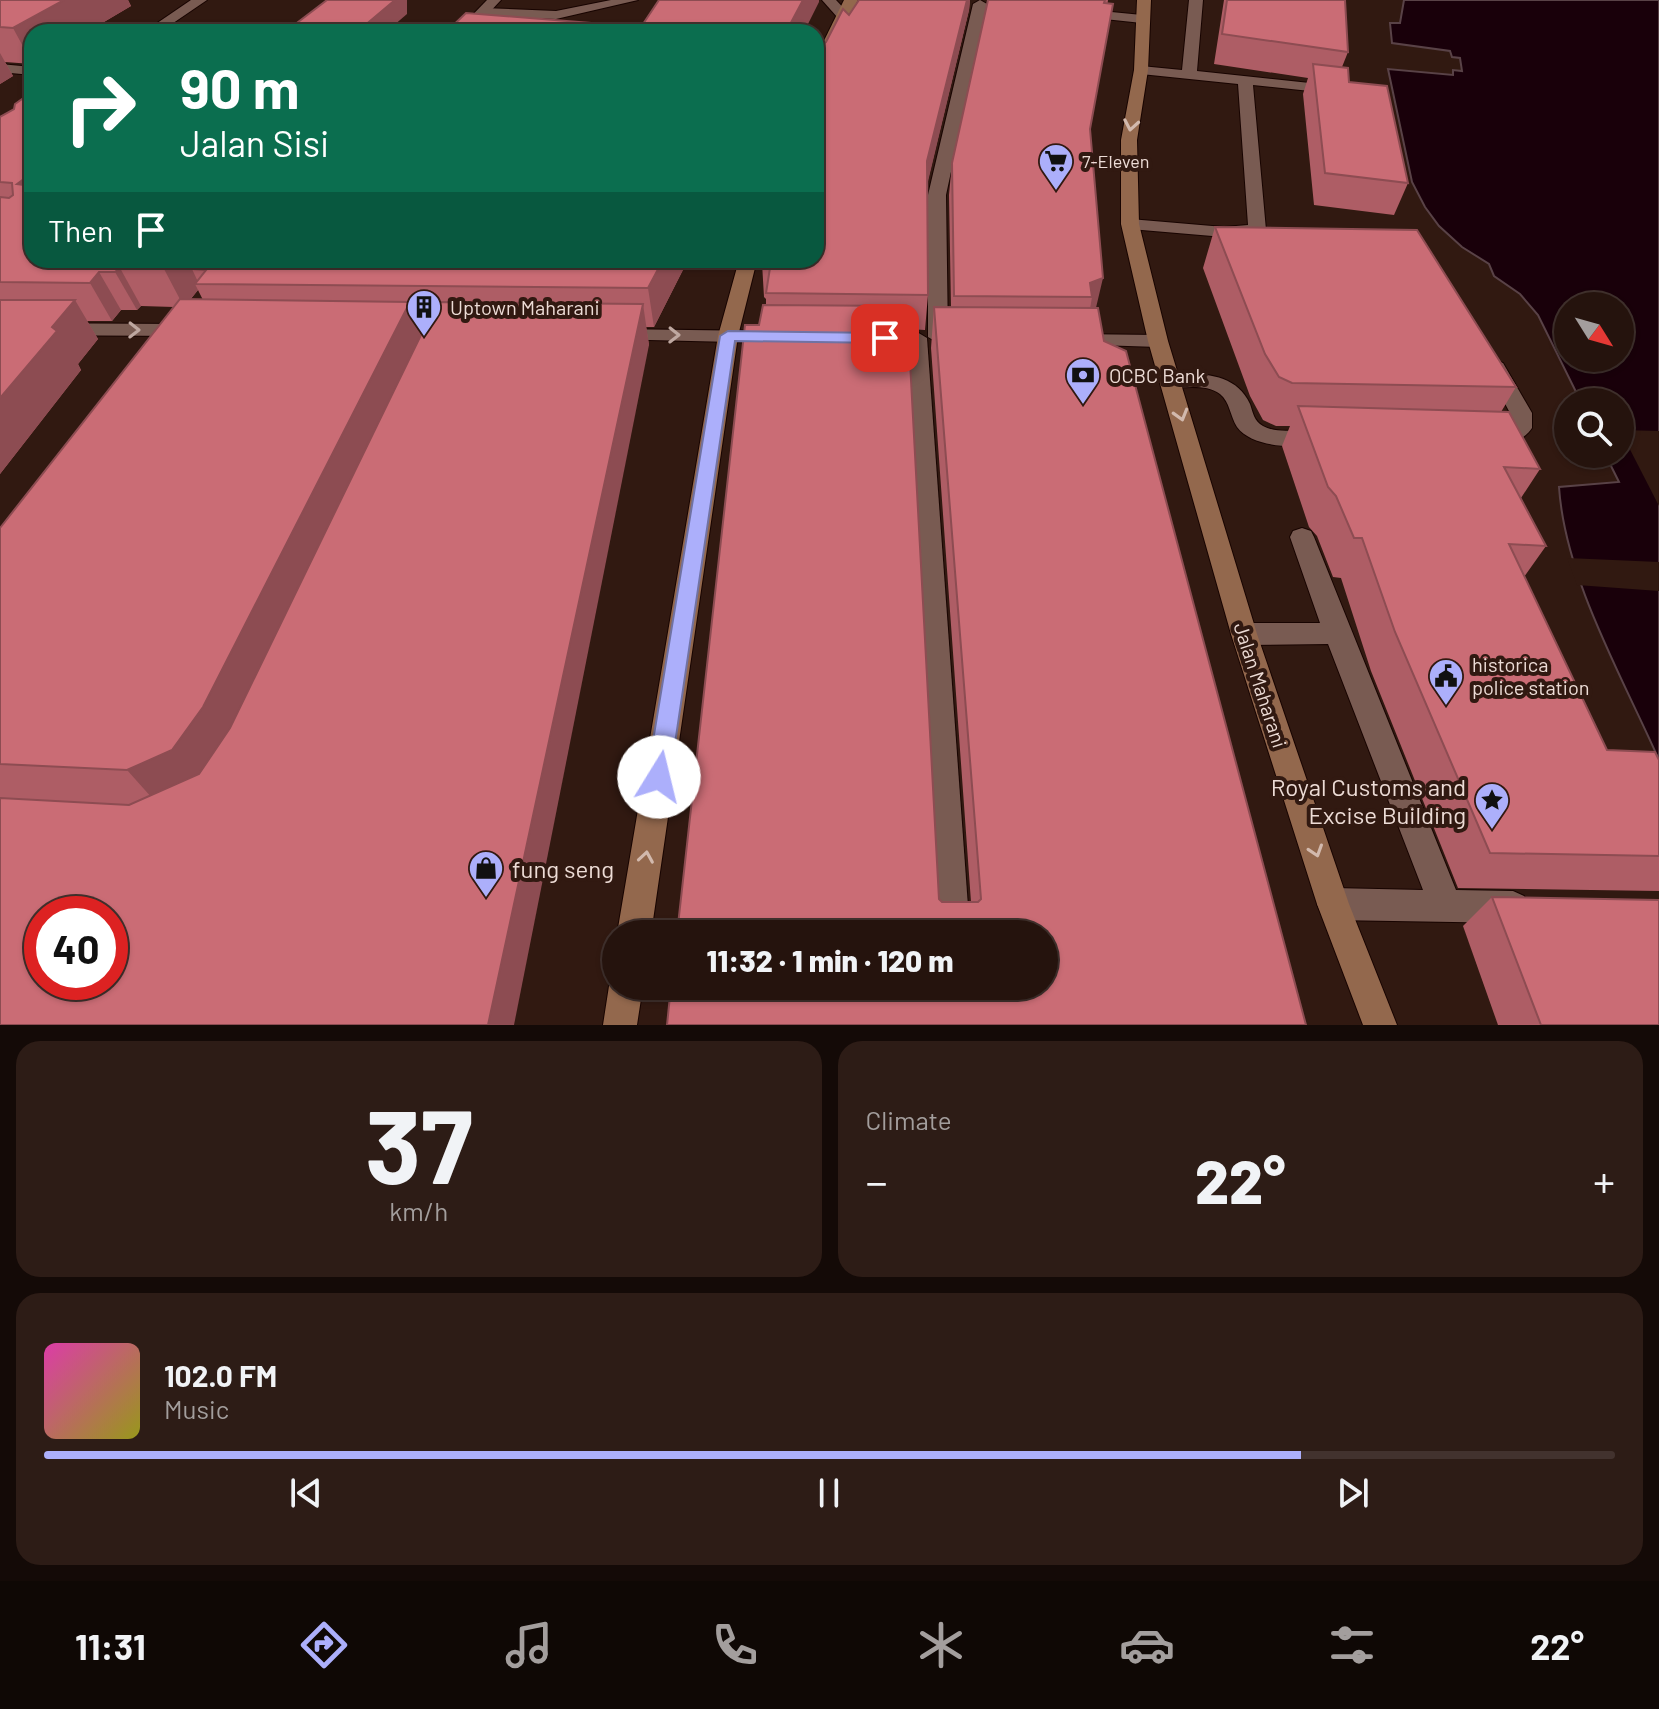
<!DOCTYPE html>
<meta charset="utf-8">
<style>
body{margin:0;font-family:Barlow,sans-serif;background:#2d1c16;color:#f1f3f6;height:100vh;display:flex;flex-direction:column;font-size:30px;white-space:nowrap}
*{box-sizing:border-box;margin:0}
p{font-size:26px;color:#a39e9d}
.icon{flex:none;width:44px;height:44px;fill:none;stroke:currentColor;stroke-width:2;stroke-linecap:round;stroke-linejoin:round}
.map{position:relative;height:1025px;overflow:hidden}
.side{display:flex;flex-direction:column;gap:16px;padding:16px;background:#140a07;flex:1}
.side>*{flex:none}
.top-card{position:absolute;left:24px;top:24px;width:800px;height:244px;border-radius:24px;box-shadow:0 2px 6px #0004,0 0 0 2px #42322e;background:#0b6e4f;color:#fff;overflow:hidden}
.needle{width:52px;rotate:127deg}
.buttons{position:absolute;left:1554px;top:292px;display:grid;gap:16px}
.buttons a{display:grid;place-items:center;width:80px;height:80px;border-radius:50%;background:#25130d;box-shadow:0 2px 6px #0004,0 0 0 2px #42322e;font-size:40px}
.speed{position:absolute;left:24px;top:896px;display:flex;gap:16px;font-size:40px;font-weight:700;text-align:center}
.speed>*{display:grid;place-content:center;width:104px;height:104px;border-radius:50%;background:#25130d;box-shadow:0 2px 6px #0004,0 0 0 2px #42322e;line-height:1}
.speed .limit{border:12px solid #d22;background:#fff;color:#111}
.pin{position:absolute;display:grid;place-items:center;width:68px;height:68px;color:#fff;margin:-34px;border-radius:16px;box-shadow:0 4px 12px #0006}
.me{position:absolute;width:88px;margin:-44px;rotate:9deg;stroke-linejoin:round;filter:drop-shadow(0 0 6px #0008)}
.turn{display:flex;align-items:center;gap:28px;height:168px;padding:0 24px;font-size:36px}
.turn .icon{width:104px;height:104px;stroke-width:2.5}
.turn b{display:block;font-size:56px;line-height:68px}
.then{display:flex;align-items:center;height:76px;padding:0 24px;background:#0003;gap:16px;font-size:30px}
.big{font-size:60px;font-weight:800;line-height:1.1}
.side .tile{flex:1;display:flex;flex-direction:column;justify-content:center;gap:12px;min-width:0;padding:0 28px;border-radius:24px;background:#2d1c16}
.side .dial{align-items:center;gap:0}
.dial b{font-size:104px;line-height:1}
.song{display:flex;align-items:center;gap:24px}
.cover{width:96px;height:96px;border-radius:12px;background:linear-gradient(135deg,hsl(320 70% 55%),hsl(60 70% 35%))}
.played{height:8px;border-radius:4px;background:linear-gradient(90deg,#acaffb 80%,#42322e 80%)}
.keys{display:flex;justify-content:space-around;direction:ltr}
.heat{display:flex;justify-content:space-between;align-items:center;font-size:44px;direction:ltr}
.side .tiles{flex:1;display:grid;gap:16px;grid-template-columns:1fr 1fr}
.tile:last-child{grid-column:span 2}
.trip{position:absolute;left:602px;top:920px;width:456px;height:80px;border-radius:40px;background:#25130d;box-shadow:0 2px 6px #0004,0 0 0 2px #42322e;font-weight:800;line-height:80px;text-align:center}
.menu{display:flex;height:128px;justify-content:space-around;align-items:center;background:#0f0805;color:#a39e9d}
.menu .icon{width:56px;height:56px}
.menu .current{color:#acaffb}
.menu b{font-size:36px;color:#f1f3f6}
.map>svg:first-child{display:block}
</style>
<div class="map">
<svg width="1659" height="1025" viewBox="0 0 1659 1025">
<rect width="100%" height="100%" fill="#311911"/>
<path fill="#19000a" stroke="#594247" stroke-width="2" fill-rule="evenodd" d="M1404,0H1659V760C1622,676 1565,578 1559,487L1619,482L1605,454H1620V402H1581L1538,315L1520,294L1494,276L1489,264L1462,247L1439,226L1425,207L1412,182L1388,69L1453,75V70L1462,71L1460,58L1452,57L1450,51L1392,43L1390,23H1400ZM1568,306H1620V358H1568Z"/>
<g fill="#311911">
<path d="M1620,430L1659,431V506Z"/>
<path d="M1567,558L1659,562V591L1577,585Z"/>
</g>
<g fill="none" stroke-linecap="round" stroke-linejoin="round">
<g stroke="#180401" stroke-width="2">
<g id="lane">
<path d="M611,0H638L556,19L483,16L476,12L483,8L556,11Z"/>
<path d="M1189,0H1203L1197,71L1338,86L1345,90L1338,94L1253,85L1266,230L1263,234L1224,237L1130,229L1121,224L1130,219L1224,227L1248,225L1238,84L1141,74L1134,70L1141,66L1182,70Z"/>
<path d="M0,64L32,67V75L0,72Z"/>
<path d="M0,323L186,324L196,330L186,336L0,335Z"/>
<path d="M614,329L774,331L784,337L774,343L607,339L604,335Z"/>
<path d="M1074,334L1158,335L1168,341L1158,347L1067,344L1064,340L1067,336Z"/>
<path d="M1496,361L1503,363L1532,413V428C1523,442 1499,451 1483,446L1480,441L1483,436L1510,425V413L1486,368Z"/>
<path d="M1172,374C1202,373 1236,373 1250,404C1253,413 1254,421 1263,426C1281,436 1306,426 1326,432L1329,437L1326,442C1302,449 1253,449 1237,427C1230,416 1230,402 1220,394C1204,382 1182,390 1165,386L1161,381Z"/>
<path d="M1302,528L1311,531L1314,537L1456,890L1513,891L1524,896L1529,907L1524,918L1513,923L1333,920L1322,915L1317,904L1322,893L1333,888L1423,890L1328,644L1244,645L1235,641L1231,634L1235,627L1244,623H1320L1290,537L1293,531Z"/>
</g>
</g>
<g stroke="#180401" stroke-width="2">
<g id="street">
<path d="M191,0H207L160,32H144Z"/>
<path d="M487,0H501L471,32H456Z"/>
<path d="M822,0H836L850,15L838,18Z"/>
<path d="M980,0L987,4L946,195L948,337L938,343L928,337V195L973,4Z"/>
<path d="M1081,9L1142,15L1149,19L1142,23L1076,16V10Z"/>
<path d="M917,332L927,338L970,934H936L907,338Z"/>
<path d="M939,986H973L975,1025H941Z"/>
</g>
</g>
<g stroke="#180401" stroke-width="2">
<g id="secondary">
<path d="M844,0H858L823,71L816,75V57Z"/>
<path d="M1137,0H1151L1148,70L1137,140L1139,224L1168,341L1257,634L1349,904L1397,1025H1363L1317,904L1231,634L1148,341L1121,224V140L1134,70Z"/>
<path d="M739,260H757L738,336L651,934H617L718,336Z"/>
<path d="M616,973V986H643L637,1025H603L609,986Z"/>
</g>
</g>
<use href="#lane" fill="#795b52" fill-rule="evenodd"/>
<use href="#street" fill="#795b52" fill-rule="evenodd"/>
<use href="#secondary" fill="#93684d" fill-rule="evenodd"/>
</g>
<g fill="#ae5d65" fill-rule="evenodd">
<path d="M0,0H128L131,6L87,32H32V64L5,62L13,76L0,84Z"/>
<path d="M859,0H970L969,10L927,184L928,295L925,330L908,329L939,899L942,902H971L931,348L934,307H951L949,195L952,163L988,0H1108L1090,130L1096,308L1104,341L1306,1025L945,996L976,995L975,986H1044V934H677L759,325L766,305V299L764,297L762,263L826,42L849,15Z"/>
<path d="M1224,0H1345L1348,52L1342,67L1349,82L1408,183L1394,215L1314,205L1303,94L1308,78L1214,64Z"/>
<path d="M14,109L32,260H688L654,327H646L649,345L0,1025V528L174,307L141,306L137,310H121L112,321H87L98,339L78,364L81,370L0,474V117ZM198,290L203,300H190ZM417,324H426L421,336Z"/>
<path d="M1215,227L1516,387L1501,412L1540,469L1521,498L1546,546L1524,577L1607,750L1659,760V891L1458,888L1371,671L1341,578L1333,577L1317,536L1309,527L1282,446L1290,426H1276L1263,420L1250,396L1203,268Z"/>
<path d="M1492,897L1659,1025H1498L1463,926Z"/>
</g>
<g fill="#8d4c52">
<path d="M64,0H128L131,6L87,32H32V63L13,28Z"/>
<path d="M395,0H407V14L386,32H357Z"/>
<path d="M803,0H819V2L804,32H786Z"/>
<path d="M967,0H970L969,10L925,194L927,161Z"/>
<path d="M0,53L13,76L0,84Z"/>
<path d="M32,173V210L17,184Z"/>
<path d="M172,260H222L206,270L192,269L199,284H195L198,290L184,307L164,269Z"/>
<path d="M663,260H688L654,327L648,288Z"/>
<path d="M120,268L141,306L137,310L115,272Z"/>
<path d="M99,272L121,310L112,321L90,283Z"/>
<path d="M1103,278L1095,312L1089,315L1092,297L1090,283Z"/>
<path d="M75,300L98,339L78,364L81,370L0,474V398L52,327Z"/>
<path d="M410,302L423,343L232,746L161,808L127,770Z"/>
<path d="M643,304L649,345L514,1025H488Z"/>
</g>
<g fill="#ca6c75" stroke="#8d4c52" stroke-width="2" fill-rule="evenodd">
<path d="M0,0H64L13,28L0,27Z"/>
<path d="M327,0H395L357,32H285Z"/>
<path d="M659,0H803L786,32H446L466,13L641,27Z"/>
<path d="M859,0H967L927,161L928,295L766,293L770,268L762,263L763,260H816V53L817,47L826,42L843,9L849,15Z"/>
<path d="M988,0H1105L1104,3L1113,4L1090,129L1103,278L1090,283L1092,297L954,296L952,163Z"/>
<path d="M1227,0H1345L1348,52L1222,34Z"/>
<path d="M1313,64L1348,68L1349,82L1387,86L1408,183L1325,173Z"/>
<path d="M32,92V173L17,184L32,186V260H172L164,269L120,268L115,272H99L90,283L0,282V197L9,198L13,195L12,183L0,182V117L14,109L15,104Z"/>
<path d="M1215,227L1417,230L1516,387L1292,383L1279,377L1265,354Z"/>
<path d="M200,260H663L648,288L195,284L206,270L192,269Z"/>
<path d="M180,299L410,302L203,707L172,750L127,770L0,764V528Z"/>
<path d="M0,300H75L52,327L57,331L0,398Z"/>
<path d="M437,302L643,304L488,1025H0V798L129,805L199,774L230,728ZM42,914H110V982H42Z"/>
<path d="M763,305L907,306L939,899L942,902H978L981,899L934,307L1098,308L1104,341L1126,351L1306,1025H667L671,986H945V996L986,995L985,986H1044V934H677L745,325H759Z"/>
<path d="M1298,406L1509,412L1540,469L1504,467L1546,546L1509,544L1607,750L1655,752L1659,760V856L1490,853L1395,632L1362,538H1354L1336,496L1328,487Z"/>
<path d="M1492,897L1659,900V1025H1541Z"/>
</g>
<defs><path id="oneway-chevron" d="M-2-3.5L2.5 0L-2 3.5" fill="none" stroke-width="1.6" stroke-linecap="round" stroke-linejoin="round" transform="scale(2)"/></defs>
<g stroke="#d2b9ad">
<use href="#oneway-chevron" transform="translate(1131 125) rotate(100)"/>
<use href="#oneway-chevron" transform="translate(1181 415) rotate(74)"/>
<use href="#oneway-chevron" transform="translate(1316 851) rotate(72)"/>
<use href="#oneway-chevron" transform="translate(646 857) rotate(-81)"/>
</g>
<g stroke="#bfa8a1">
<use href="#oneway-chevron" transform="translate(134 330) rotate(1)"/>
<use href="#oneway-chevron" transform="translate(674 335) rotate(1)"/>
</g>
<path fill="#acaffb" stroke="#7072a3" stroke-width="2" d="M728,331L885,333L893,338L885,343L735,341L670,777L667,784L659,787L651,784L647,777L720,336Z"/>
<defs>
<g id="supermarket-pin" transform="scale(1.8)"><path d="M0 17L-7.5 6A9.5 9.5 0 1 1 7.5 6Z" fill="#acaffb" stroke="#311911"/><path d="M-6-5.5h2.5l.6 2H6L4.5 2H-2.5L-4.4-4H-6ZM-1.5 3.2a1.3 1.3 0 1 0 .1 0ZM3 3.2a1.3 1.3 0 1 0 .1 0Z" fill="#111"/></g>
<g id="building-pin" transform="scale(1.8)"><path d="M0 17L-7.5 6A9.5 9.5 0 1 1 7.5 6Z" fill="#acaffb" stroke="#311911"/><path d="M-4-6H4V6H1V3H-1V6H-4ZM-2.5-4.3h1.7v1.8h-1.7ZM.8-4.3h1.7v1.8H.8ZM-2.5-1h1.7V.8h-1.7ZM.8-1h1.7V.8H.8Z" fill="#111"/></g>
<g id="bank-pin" transform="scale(1.8)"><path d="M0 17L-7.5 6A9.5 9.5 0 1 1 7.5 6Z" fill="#acaffb" stroke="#311911"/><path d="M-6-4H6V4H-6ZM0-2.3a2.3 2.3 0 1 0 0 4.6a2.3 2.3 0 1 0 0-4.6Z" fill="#111"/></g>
<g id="civic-pin" transform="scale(1.8)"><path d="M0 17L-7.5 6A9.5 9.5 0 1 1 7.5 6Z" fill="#acaffb" stroke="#311911"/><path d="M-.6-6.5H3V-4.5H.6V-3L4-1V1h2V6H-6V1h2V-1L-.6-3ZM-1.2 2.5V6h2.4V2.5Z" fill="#111"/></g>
<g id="sight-pin" transform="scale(1.8)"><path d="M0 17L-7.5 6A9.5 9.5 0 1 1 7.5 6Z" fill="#acaffb" stroke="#311911"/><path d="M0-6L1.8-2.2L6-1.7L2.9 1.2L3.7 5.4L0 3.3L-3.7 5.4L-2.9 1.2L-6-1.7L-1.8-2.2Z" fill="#111"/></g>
<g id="shop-pin" transform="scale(1.8)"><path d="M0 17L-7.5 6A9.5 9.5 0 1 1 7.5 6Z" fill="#acaffb" stroke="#311911"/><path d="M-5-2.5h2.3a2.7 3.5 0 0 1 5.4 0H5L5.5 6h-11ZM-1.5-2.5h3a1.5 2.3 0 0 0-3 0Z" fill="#111"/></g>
</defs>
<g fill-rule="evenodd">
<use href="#supermarket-pin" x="1056" y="161"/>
<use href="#building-pin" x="424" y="307"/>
<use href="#bank-pin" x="1083" y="375"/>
<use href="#civic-pin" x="1446" y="676"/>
<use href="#sight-pin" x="1492" y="800"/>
<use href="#shop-pin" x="486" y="868"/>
</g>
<g text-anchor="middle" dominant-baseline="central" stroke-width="8" stroke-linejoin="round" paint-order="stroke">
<g font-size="18" fill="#eddcd6" stroke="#311911" text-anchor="start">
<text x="1082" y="161">7-Eleven</text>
</g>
<g font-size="20" fill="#eddcd6" stroke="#311911" text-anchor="start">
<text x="450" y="307">Uptown Maharani</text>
<text x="1109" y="375">OCBC Bank</text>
<text x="1472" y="664">historica<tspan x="1472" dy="23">police station</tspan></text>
</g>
<g font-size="20" fill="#eddcd6" stroke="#311911">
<text transform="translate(1261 685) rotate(72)">Jalan Maharani</text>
</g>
<g font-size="24" fill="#eddcd6" stroke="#311911" text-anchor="end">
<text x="1466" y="786">Royal Customs and<tspan x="1466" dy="28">Excise Building</tspan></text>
<text x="512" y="868" text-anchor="start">fung seng</text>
</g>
</g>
</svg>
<div class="buttons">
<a><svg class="needle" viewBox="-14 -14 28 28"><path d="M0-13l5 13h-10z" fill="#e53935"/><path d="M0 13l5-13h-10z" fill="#a39e9d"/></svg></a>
<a><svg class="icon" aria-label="search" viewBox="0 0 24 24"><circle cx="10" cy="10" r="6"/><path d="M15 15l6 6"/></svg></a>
</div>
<div class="speed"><div class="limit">40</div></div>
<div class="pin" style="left:885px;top:338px;background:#d93025"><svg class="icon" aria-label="arrive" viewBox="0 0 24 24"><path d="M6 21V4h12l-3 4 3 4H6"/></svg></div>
<svg class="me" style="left:659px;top:777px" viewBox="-20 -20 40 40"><circle r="19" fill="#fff"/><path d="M0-13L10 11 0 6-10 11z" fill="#acaffb"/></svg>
<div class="trip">11:32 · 1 min · 120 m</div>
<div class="top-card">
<div class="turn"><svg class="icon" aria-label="right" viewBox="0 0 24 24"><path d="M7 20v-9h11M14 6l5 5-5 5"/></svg><div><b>90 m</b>Jalan Sisi</div></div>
<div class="then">Then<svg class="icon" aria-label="arrive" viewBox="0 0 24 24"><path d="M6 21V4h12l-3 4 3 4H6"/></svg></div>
</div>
</div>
<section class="side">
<div class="tiles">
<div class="tile dial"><b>37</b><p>km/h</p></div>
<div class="tile"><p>Climate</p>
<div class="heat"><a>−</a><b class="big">22°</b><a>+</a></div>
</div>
<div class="tile">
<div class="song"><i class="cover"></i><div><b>102.0 FM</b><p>Music</p></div></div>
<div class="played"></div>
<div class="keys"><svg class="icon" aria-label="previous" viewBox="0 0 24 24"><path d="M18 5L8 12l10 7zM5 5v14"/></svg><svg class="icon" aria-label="pause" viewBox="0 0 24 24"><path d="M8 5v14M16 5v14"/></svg><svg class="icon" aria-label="next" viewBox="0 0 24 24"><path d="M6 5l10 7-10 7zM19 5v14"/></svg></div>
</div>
</div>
</section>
<nav class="menu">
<b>11:31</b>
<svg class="icon current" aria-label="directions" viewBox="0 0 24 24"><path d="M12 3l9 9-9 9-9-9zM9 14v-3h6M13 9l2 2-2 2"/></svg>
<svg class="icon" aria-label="music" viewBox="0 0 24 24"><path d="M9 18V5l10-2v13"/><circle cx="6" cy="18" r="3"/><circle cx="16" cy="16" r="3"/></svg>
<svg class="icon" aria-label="phone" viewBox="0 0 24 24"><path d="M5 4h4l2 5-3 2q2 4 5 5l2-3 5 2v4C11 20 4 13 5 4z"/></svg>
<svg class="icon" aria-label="climate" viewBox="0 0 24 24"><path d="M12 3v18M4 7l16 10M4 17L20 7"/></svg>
<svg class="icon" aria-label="car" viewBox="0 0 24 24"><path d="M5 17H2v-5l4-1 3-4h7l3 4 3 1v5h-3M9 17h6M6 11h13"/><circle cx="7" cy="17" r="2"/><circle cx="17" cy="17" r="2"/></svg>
<svg class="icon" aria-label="filters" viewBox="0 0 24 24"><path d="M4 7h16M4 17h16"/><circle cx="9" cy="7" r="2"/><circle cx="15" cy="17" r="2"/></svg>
<b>22°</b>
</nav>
